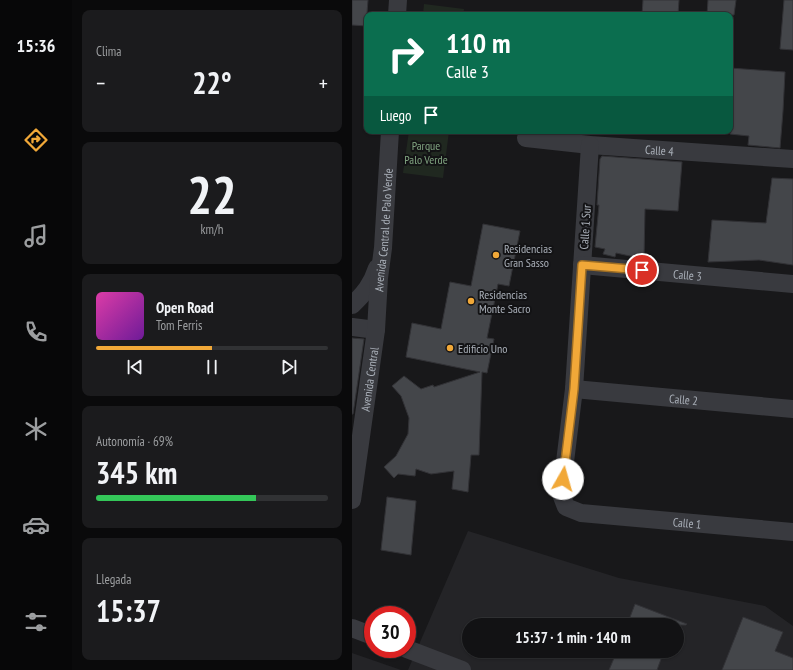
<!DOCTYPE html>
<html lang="es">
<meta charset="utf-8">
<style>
body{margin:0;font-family:"PT Sans Narrow",sans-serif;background:#1b1b1d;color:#f1f3f6;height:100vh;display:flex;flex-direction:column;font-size:15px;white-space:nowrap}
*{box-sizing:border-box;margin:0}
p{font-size:13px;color:#9c9ea0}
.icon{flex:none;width:22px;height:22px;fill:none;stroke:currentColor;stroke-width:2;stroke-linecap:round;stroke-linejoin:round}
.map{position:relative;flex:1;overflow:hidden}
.details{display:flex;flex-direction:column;gap:10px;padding:10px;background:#0a0a0b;width:280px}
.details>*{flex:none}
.hud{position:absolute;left:12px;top:12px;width:369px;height:122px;border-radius:8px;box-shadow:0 1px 3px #0004,0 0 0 1px #313234;background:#0b6e4f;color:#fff;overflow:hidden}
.speed{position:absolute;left:12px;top:606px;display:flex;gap:8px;font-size:20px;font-weight:700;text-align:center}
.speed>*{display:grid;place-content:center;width:52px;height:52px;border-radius:50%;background:#121214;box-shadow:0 1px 3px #0004,0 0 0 1px #313234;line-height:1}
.speed .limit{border:6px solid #d22;background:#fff;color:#111}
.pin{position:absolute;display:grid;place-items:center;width:34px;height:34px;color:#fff;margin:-17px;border:2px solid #fff;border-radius:50%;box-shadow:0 1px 4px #0007}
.me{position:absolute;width:44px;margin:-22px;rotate:7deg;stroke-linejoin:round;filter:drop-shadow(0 0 3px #0008)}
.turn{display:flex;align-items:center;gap:14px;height:84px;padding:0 16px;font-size:18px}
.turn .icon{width:52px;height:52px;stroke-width:2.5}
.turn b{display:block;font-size:28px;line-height:34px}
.then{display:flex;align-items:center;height:38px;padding:0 16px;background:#0003;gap:8px;font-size:15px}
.big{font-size:30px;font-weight:800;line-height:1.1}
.details .tile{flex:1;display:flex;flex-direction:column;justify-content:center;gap:6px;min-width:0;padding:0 14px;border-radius:8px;background:#1b1b1d}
.details .dial{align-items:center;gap:0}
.dial b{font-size:52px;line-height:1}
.song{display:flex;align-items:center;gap:12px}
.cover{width:48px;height:48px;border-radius:6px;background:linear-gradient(135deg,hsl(320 70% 55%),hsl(280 70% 35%))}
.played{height:4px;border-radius:2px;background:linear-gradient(90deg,#f1a838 50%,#313234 50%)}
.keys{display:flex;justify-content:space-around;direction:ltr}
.heat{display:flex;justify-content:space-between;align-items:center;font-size:22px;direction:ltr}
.charge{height:6px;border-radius:3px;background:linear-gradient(90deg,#34c759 69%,#313234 0)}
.trip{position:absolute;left:110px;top:618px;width:222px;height:40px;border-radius:20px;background:#121214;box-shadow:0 1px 3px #0004,0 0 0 1px #313234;font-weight:800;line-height:40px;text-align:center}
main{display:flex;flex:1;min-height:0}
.tabs{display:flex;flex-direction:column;width:72px;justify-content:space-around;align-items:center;background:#070708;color:#9c9ea0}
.tabs .icon{width:28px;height:28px}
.tabs .active{color:#f1a838}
.tabs b{font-size:18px;color:#f1f3f6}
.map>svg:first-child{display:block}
</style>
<main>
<nav class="tabs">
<b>15:36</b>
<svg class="icon active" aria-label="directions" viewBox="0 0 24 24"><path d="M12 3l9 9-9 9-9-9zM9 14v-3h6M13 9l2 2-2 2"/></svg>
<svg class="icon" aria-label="music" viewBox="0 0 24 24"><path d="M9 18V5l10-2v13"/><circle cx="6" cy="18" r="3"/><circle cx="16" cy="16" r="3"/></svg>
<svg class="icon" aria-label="phone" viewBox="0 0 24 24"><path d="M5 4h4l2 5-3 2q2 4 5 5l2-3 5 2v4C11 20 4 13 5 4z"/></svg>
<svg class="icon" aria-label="climate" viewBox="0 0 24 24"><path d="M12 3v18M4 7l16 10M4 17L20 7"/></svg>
<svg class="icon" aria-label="car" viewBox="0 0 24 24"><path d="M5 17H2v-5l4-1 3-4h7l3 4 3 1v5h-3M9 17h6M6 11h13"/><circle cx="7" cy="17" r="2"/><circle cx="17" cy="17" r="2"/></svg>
<svg class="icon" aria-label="filters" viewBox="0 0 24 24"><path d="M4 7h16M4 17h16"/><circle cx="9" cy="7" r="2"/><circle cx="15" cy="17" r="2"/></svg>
</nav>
<section class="details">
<div class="tile"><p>Clima</p>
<div class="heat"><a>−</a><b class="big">22°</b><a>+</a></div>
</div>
<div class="tile dial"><b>22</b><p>km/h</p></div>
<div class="tile">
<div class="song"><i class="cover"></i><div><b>Open Road</b><p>Tom Ferris</p></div></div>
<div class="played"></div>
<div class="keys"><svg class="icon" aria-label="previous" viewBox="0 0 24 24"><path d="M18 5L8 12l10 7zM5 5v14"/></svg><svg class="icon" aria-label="pause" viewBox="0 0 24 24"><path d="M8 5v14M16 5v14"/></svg><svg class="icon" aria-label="next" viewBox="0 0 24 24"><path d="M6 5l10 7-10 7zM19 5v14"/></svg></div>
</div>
<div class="tile"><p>Autonomía · 69%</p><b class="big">345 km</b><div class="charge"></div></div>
<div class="tile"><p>Llegada</p><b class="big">15:37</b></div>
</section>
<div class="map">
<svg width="441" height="670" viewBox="0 0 441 670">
<rect width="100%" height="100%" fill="#18181a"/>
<g fill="#242427" fill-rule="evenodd">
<path d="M116,531L267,578L413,606L441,626V670H56ZM117,625H325V651H117Z"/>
<path d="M0,653L49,670H0Z"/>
</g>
<g fill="#202820">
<path d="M72,4L112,9L111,15H71Z"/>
<path d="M57,131H97L91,178L51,173Z"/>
</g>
<g fill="#44464a" stroke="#323236">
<path d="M0,0H16L14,26L0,25Z"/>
<path d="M291,0H327L326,15H290Z"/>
<path d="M356,0H384L382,15H355Z"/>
<path d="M432,0H441V50L428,49Z"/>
<path d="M378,68L433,72L431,111L428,148L396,145L397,136L378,134Z"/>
<path d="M250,156L330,162L326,211L293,209L292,259L264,253L263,257L251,254L253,249L243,247L247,205H245L248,159Z"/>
<path d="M420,178L441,179V265L407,260L356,262L360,220L414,223Z"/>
<path d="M131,224L168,231L157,286L146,284L135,338L142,339L135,373L130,372L127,455H119L116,492L100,489L102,471L79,474L64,469L63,476L46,474L42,478L32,467L44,456L56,434L57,418L49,396L40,386L52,376L69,389L81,385L82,387L128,372L54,357L60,323L89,329L98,282L119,286Z"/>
<path d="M0,338L12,339L1,414H0Z"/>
<path d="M35,497L64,501L59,555L29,550Z"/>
<path d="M283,604L335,624L334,625H275Z"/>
<path d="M391,617L431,632L423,651L441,658V670H370Z"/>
<path d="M265,651H312L305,670H257Z"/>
</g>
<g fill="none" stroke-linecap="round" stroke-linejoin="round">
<g stroke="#393a3f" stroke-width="18">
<path d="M45,15L46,0"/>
<path id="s1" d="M174,138L238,145L441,159"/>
<path id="s2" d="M238,145L222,389L209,494L214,507L229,513L441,532"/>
<path id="s3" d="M230,265L441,284"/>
<path d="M0,305C12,294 20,284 25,268"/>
<path d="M0,327L24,330"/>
<path id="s4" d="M222,389L441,409"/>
<path id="s5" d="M0,500L24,330L27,278L31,248L38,131"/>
<path d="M0,628L21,636"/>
<path d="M55,649L110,670"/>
</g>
</g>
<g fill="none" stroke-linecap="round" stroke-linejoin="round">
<g stroke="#9d6d24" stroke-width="10">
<path id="route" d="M211,479L222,389L230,265L290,270"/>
</g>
<use href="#route" stroke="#f1a838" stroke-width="7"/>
</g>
<g fill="#f1a838" stroke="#131315" stroke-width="1.5">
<circle cx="144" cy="255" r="4"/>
<circle cx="119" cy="301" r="4"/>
<circle cx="98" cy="348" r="4"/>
</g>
<g text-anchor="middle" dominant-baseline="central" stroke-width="4" stroke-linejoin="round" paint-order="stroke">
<g font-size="12" fill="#81a481" stroke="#131315">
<text x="74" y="145">Parque<tspan x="74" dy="14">Palo Verde</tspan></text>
</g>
<g font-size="12" fill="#aab0b9" stroke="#131315">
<text stroke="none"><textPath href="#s1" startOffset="134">Calle 4</textPath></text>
<text transform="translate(233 227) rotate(-86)">Calle 1 Sur</text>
<text stroke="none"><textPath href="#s5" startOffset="272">Avenida Central de Palo Verde</textPath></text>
<text stroke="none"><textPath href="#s3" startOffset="106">Calle 3</textPath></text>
<text stroke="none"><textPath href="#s5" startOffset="122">Avenida Central</textPath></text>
<text stroke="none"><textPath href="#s4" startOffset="110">Calle 2</textPath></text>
<text stroke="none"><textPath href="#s2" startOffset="487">Calle 1</textPath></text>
</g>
<g font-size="12" fill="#aab0b9" stroke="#131315" text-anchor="start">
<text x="152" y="248">Residencias<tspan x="152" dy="14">Gran Sasso</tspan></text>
<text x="127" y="294">Residencias<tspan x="127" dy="14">Monte Sacro</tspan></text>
<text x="106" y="348">Edificio Uno</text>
</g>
</g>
</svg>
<div class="speed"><div class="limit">30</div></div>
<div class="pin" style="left:290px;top:270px;background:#d93025"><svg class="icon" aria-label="arrive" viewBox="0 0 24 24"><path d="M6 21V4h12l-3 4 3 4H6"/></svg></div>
<svg class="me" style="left:211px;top:479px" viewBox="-20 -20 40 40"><circle r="19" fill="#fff"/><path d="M0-13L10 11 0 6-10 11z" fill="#f1a838"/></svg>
<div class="trip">15:37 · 1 min · 140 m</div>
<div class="hud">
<div class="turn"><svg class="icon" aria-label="right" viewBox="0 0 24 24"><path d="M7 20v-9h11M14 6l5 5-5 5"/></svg><div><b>110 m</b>Calle 3</div></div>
<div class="then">Luego<svg class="icon" aria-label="arrive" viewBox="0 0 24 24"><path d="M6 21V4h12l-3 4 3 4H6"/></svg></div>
</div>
</div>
</main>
